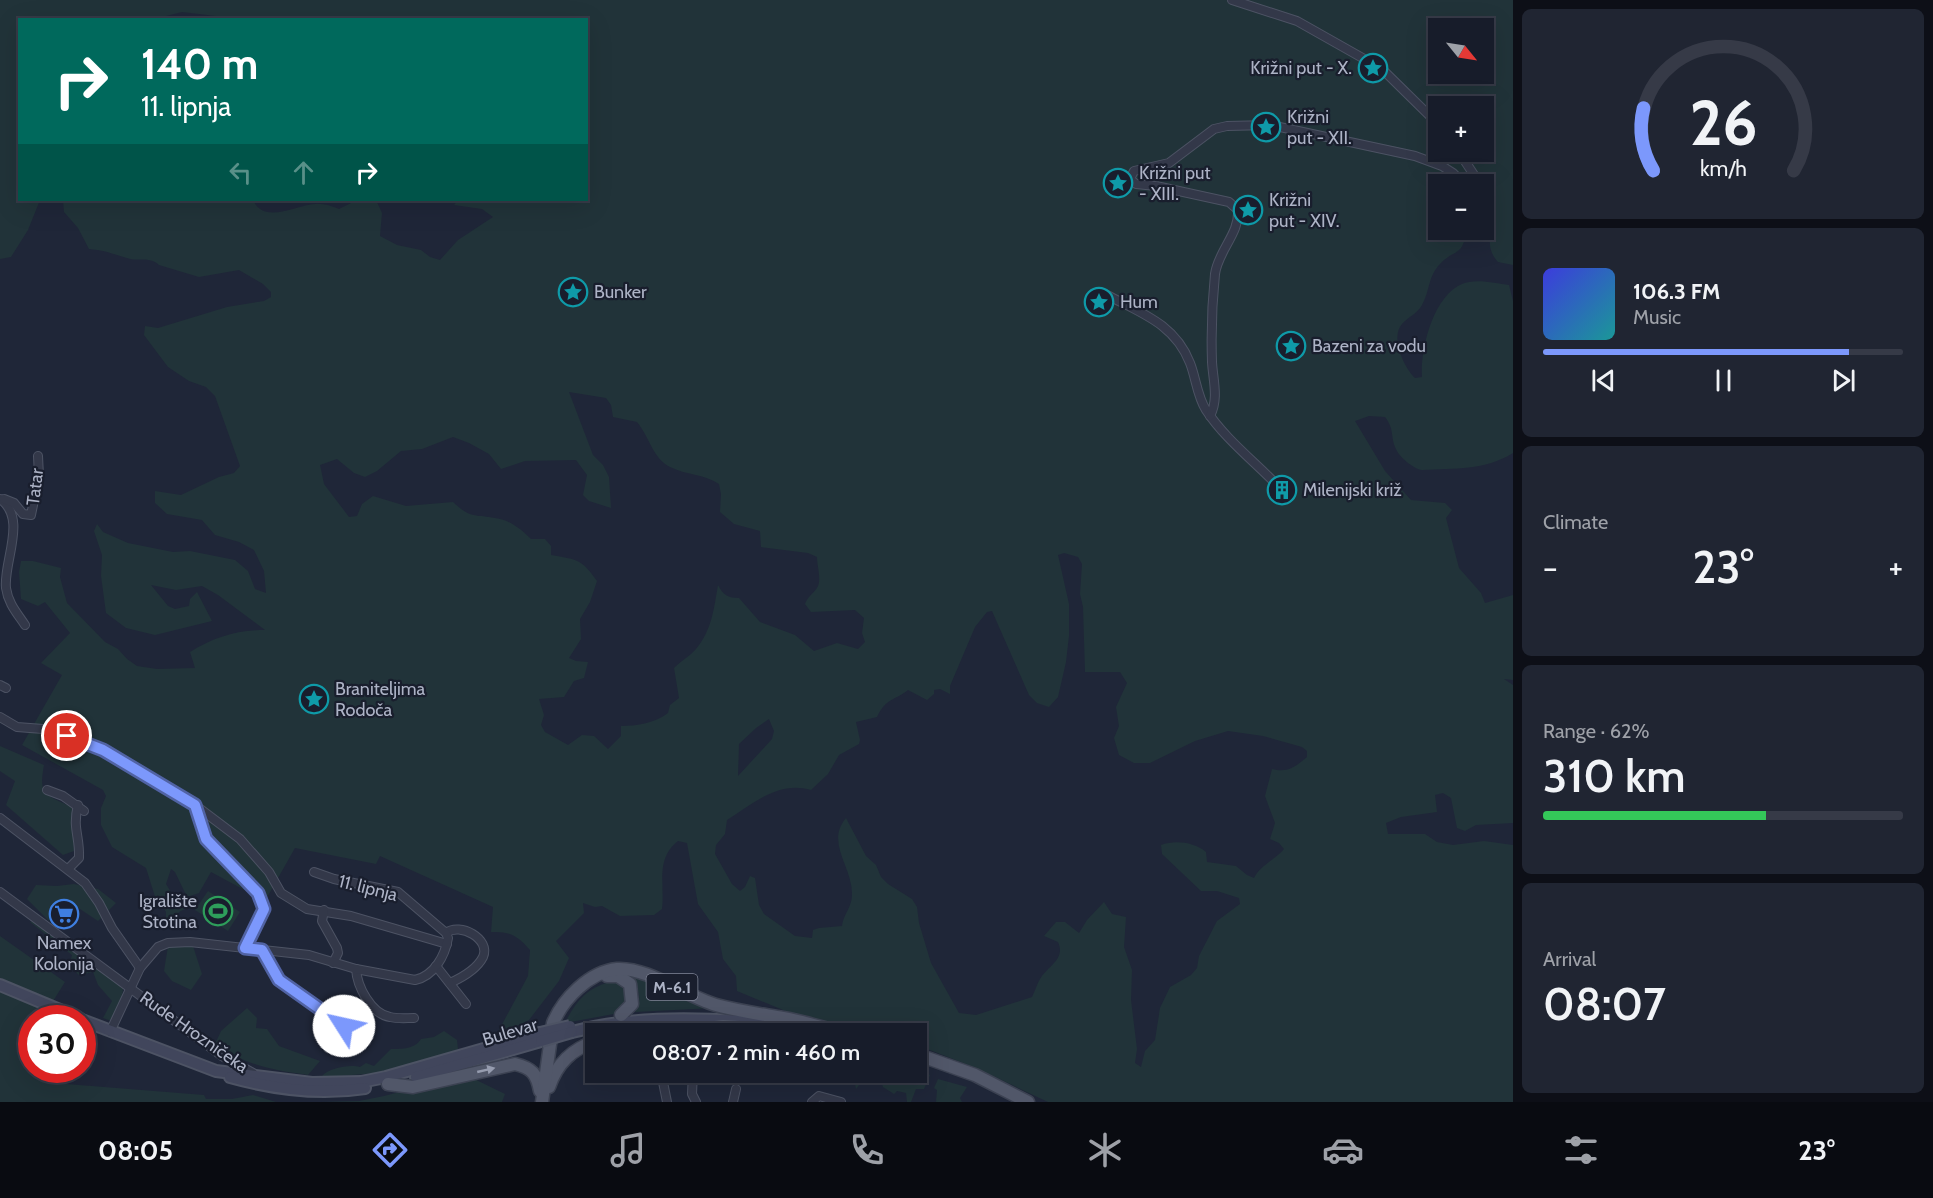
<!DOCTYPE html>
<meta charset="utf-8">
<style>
body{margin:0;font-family:Cabin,sans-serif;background:#202532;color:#f1f3f6;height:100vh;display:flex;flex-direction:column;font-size:22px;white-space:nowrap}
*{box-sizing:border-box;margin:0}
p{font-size:20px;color:#9ea1a8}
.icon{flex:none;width:33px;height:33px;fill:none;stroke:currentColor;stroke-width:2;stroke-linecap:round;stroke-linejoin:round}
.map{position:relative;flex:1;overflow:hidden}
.side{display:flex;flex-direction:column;gap:9px;padding:9px;background:#0d0f17;width:420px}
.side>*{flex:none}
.hud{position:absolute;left:18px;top:18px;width:570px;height:183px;border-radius:0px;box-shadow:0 6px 24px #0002,0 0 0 2px #363a47;background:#00695c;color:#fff;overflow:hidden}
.needle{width:39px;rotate:120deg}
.fabs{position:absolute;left:1428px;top:18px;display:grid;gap:12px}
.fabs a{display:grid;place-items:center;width:66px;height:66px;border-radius:0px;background:#171c2a;box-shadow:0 6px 24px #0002,0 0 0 2px #363a47;font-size:30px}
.speed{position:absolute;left:18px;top:1005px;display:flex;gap:12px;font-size:30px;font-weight:700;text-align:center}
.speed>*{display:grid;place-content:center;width:78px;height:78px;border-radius:50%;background:#171c2a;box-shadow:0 6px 24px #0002,0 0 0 2px #363a47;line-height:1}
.speed .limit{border:9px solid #d22;background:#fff;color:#111}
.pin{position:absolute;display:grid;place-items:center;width:51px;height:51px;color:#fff;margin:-26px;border:3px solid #fff;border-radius:50%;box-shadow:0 2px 6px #0007}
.me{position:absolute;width:66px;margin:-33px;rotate:305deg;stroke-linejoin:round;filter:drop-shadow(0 0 4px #0008)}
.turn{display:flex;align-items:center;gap:21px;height:126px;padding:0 24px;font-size:27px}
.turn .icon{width:78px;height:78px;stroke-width:2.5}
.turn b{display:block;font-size:42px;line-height:51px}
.lanes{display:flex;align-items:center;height:57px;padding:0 24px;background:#0003;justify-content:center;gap:30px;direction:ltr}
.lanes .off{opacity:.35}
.big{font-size:45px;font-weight:600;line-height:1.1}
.side .card{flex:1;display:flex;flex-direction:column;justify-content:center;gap:9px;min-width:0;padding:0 21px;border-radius:9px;background:#202532}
.side .dial{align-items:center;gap:0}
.dial svg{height:156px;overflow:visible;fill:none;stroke:#363a47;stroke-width:7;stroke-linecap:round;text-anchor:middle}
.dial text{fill:#f1f3f6;stroke:none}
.song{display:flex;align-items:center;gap:18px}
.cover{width:72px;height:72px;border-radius:9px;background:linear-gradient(135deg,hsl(240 70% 55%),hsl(180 70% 35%))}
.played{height:6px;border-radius:3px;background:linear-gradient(90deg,#7c98fc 85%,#363a47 85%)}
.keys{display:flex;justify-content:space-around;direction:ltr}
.heat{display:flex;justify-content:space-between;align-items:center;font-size:33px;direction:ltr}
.charge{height:9px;border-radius:4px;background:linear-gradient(90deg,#34c759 62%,#363a47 0)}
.trip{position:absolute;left:585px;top:1023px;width:342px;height:60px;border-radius:0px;background:#171c2a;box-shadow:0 6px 24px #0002,0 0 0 2px #363a47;font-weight:600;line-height:60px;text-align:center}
.tab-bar{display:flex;height:96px;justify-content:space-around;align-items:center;background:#090b11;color:#9ea1a8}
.tab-bar .icon{width:42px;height:42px}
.tab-bar .current{color:#7c98fc}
.tab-bar b{font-size:27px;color:#f1f3f6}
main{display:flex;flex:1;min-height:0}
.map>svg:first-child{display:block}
</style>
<main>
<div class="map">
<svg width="1513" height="1102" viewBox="0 0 1513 1102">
<rect width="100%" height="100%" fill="#1f2638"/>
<g fill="#213339" fill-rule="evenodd">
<path d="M0,0H1513V265L1498,262C1485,247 1491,238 1493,219L1484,216V184H1438V230H1467C1462,258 1455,248 1440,264C1428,276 1430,291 1422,305C1418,313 1408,317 1402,324C1390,337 1404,368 1415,378L1422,377C1420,350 1433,296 1462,284C1475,278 1495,283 1509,285L1513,301V453C1484,471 1455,468 1422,470C1414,469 1399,457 1396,449C1390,437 1395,430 1385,417L1369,416L1355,421L1385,471L1411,500L1445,503L1452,510L1446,518L1459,568L1481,593L1485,603L1513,595V680L1504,679L1513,685V823L1476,825L1465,831L1457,828L1451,798L1443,793L1435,795L1437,812L1401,817L1386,823L1388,834H1425L1437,842L1453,845L1484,841L1513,845V1102H1048L976,1068L917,1045L916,1034L872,1033L795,1015L737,991L736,976L723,959L718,932L698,904L687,843L678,841C655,859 665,884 662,909L654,915L620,916L602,906L595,907L583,903L584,913L556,941L569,958L559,981L529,1020L503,1033L499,1030L528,976L530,950C518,936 510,931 491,932L493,907L380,856L376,864L295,848L265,901L211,872L199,893L187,897L175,872L171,869L166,884L179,905L185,909L179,912L169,926L166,925V912L163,907L157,903L146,868L112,847L101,825V808L106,796L103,790L22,745L62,675L41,663L70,633L45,602L38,606L21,599L19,572L21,561H33L61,568L60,577L67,603L105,642L118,649L127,659L137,666L157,669L195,668L190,652C214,637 237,630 265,630L218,595L202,586L176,590L151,585L168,606L175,609L189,606L190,599L197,592L212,621L155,635L126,628L106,613L101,576L102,555L94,531L97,524L103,532L128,543L173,552L190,551L235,560L248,571L255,589L266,593L264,571L254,550L239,542L215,535L202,520L167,514L155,503V491L181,495L219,477L234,473L240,466L215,396L206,387L189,381L168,367L144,335L145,326L158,328L227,307L264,301L271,297V292L263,284L239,270L199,277L159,265C149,256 138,262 127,258C113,254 104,250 89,249L78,228L64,212L63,200H253C264,225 296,205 315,204C323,203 331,206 339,209L357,200H376L382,213L380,236L397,245L421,250L430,257L440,260L458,240L493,217L482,209L454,205L458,200H586V20H224V17L182,12L154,19L20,20V200H40L28,230L11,257L0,259ZM1438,28H1484V74H1438ZM1438,106H1484V152H1438ZM569,392L606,398L611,405L613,417L637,422C649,436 653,459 670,467C686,475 704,474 719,484L721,494L720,512L734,524L760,531L761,547L808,553L817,557C817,566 822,581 817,588C813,594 808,596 805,604L811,612L855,610L864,618L862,633L865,642L858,649L837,643L814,651L795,635L760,622L739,598C728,598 723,595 718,585C714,608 712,630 696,649C690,656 681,661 674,668L679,698L670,705L668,713C655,723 637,726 621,726V736L608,749L594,736L582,735L568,745L545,732L541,725L544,715L539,699L564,697L574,681L584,678L588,662L576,661L569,658L581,639L580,619L590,602L597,581C581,558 577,560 551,555V546L545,539H531C521,529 510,520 495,518C474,514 471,519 453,502L406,506L373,496L362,504L357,516L349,517L324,484L320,465L337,459L354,473L365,477L377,471L401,451L422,449L453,437L469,443L489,454L501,469L525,461L576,460L587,475L583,495L589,501L611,508L609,477L603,465L593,455ZM1064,553L1078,557L1082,564L1080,594L1083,607L1085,672H1120L1127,683L1116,707L1119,726L1114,738L1119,755L1134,763H1150L1195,741L1228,731L1263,736L1302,747L1307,751V757C1295,767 1288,773 1272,769L1265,796L1275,823L1270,839L1279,843L1284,849C1276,859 1259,866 1254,878L1247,875L1236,866L1207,862L1206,852C1194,842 1175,840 1161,845L1162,854L1201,891H1217L1239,898L1240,904L1217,921L1199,956L1197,968L1191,975L1170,987L1160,1008L1155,1040L1145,1051L1141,1067L1135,1063L1137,1049L1131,1000L1132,970L1124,947L1126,917L1112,914L1104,902L1087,920L1079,933L1065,922H1056L1044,936L1058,942C1066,959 1048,966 1040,979C1037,984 1035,991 1032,997L976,1015L959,1013L931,963L919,923L917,907L912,899L888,884L881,877L876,865L866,856L846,818C825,843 853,867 852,895C852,907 843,915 842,926L819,928L813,930L812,938L795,936L764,914L759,905L755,878L750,876L745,887L740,891L732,884L715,854L716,845L725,834L727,820C752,804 779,780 811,790L828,774L839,755L859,744L860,740L856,722L877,717C886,698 894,701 908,690L927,700L934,694V690L940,689L950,694V686L975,627L987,612L992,611L1029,695L1037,703L1049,707L1058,697L1066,662L1069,636V604L1058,555ZM769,719L774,731L772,739L738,776L739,744L756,728Z"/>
<path d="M0,746L44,765C38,797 46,794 72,807L74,851L63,855L6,805L15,781L0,771Z"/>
<path d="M74,884L98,889L116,903L98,921L71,903L59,904L49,921L27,899L36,885L57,886Z"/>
<path d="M208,891L240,912L228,931L195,910Z"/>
<path d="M34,921L124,985L120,1004L111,1021L103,1018L112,1001L98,985L93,972L79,975L69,966L72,955L30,922Z"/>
<path d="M0,936L65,982L50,1006L64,1012L62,1018H32V1070H56L54,1083L204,1095L206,1099H232L253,1095L276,1102H0Z"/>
<path d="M168,946H193L202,974L191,990L172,981L164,971Z"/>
<path d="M626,976L643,979L714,1008L635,1012C644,998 638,985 626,976Z"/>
<path d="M609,982L624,984L631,998L619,1013L565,1023C575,1002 587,988 609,982Z"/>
<path d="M247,1008L257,1018L256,1028L267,1029L279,1046L320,1061L308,1075C272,1070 245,1065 215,1044L221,1031Z"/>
<path d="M444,1031L457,1040L458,1049L452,1053L389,1072L328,1077L322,1076C329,1068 350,1064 360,1067L366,1063L374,1066L391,1049C402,1049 415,1049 421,1039L434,1037Z"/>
<path d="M849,1073H893L898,1074L899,1079L921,1082L922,1072L930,1075L924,1089H916L911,1102H907L906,1093L897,1091L894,1094L883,1087L881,1082L872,1079L870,1082L862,1081L856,1089L855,1084L850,1085Z"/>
<path d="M466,1075L505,1094L502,1102H320L359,1101L384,1096Z"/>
<path d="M938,1079L967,1087L960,1098L962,1102H936L937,1090L934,1088Z"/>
</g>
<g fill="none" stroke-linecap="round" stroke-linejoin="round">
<g stroke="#4d5364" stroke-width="10">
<g id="street">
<path d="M1232,0L1297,21L1382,69L1438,124"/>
<path d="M1459,152L1476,178L1477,184"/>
<path d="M1107,295C1141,313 1175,324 1190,363C1196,378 1197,396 1206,410C1225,439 1255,462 1279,487"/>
<path d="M1210,416C1219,399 1213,380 1212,362C1211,333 1212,303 1215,274C1218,251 1240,233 1238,210L1229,202L1156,186L1136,184L1130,179L1134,171L1169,163L1214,129L1227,126L1270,125L1415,156L1442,166L1453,173L1464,184"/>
<path d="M0,499C28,518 3,562 6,588C8,603 17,613 25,625"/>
<path d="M4,499L14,503L23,514L31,515L39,476L38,456"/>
<path d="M0,685L6,688"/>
<path d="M0,717L17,727L43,729L103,750L195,805L240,839L269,872L281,893L307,909L351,916L447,944"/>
<path d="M47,790L63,796L84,811"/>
<path d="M195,805L206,839L257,893L264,909L245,948"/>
<path d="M0,818L85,883L99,903L112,928L140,968"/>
<path d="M68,869L79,858C80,836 72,828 78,805"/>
<path d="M0,892L222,1056L253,1073"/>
<path d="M324,910L322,921L337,948L338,953L333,963"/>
<path d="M446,933C460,922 491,939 483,957C477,969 461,978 450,983"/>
<path d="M262,950C267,960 271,971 279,979C302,1003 332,1012 354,1038"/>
<path d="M436,966L466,1004"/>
<path d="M356,969C357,986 371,1014 390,1017C398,1019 406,1018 414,1018"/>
<path d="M110,1032L140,968L158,947L168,943L190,942L309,955L356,969L415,980C434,976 445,956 448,938L446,933L398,892L334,879L314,872"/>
<path d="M661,1072L667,1102"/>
<path d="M693,1072L692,1094L696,1102"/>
<path d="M733,1102L736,1089"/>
<path d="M812,1102L819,1096L841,1102"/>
</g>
</g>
<g stroke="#4d5364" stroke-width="14">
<g id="secondary">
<path d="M0,985L79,1018"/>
<path d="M82,1020L216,1071L312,1083L361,1082L386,1077L540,1033"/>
<path d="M572,1032C629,1017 686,1018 744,1021C757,1021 769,1022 781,1025"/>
<path d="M230,1077C273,1089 320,1095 365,1088"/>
<path d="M416,1077L541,1041"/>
</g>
</g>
<g stroke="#3c4252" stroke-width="15">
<g id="primary">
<path d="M607,976H618L630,984L632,1004L621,1015"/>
<path d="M659,1034L723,1026L807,1031"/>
<path d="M916,1054L975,1075L1028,1102"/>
<path d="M388,1084L413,1087L515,1064C532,1068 537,1074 540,1091"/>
<path d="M549,1087C557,1063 572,1049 596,1041"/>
<path d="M542,1102L553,1023C563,999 589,972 617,969C648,967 685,996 716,1005C738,1011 760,1014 783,1018C805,1022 825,1028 846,1034"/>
</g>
</g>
<use href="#street" stroke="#333849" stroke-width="8"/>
<use href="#secondary" stroke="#41465c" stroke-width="10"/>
<use href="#primary" stroke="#515769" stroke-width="12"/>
<g stroke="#4d5364" stroke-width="14" stroke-linecap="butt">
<g id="secondary-bridge">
<path d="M540,1033L570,1026"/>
<path d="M541,1041L572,1032"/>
</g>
</g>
<use href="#secondary-bridge" stroke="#41465c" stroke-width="10"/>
</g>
<defs><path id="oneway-solid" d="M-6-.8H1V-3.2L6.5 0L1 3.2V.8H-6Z" transform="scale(1.5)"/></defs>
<use fill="#969caf" href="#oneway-solid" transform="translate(486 1070) rotate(-13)"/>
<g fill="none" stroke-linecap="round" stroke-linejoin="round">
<g stroke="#5163a4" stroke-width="15">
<path id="route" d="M67,736L103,750L195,805L206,839L258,893L264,909L245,948L262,950L279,980L344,1026"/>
</g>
<use href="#route" stroke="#7c98fc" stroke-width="10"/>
</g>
<defs>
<g id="sight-ring" transform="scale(1.5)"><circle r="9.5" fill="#191e2d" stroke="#0f9aa8" stroke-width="1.5"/><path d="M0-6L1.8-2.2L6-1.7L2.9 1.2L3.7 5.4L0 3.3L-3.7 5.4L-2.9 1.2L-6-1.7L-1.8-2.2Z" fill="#0f9aa8"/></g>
<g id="building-ring" transform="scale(1.5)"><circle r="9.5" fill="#191e2d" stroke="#0f9aa8" stroke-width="1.5"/><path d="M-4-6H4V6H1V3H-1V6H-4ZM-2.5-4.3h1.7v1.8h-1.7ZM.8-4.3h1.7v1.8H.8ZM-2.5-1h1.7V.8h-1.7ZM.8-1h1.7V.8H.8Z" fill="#0f9aa8"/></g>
<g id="stadium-ring" transform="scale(1.5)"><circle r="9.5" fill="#191e2d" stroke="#2e9e5b" stroke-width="1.5"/><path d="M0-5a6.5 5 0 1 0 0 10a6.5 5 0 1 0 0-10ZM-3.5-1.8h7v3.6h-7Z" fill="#2e9e5b"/></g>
<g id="supermarket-ring" transform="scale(1.5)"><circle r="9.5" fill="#191e2d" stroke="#3f7fe0" stroke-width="1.5"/><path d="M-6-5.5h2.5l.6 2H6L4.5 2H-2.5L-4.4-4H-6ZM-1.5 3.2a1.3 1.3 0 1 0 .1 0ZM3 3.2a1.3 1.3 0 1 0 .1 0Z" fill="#3f7fe0"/></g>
</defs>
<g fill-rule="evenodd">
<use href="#sight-ring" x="1373" y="68"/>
<use href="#sight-ring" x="1266" y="127"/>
<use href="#sight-ring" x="1118" y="183"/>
<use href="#sight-ring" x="1248" y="210"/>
<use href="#sight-ring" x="573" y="292"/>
<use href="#sight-ring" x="1099" y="302"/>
<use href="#sight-ring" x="1291" y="346"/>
<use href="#building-ring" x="1282" y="490"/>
<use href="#sight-ring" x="314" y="699"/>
<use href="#stadium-ring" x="218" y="911"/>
<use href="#supermarket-ring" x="64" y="914"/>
</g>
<g text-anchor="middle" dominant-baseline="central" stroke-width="4.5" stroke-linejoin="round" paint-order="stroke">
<rect fill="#191e2d" stroke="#818698" stroke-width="1.5" x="646.5" y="974" width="51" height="26" rx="4.5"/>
<g font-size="16" font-weight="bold" fill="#adb3c6">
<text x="672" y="987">M-6.1</text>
</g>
<g font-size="18" fill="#adb3c6" stroke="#191e2d" text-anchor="start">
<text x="1352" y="68" text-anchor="end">Križni put - X.</text>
<text x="1287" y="117">Križni<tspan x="1287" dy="21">put - XII.</tspan></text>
<text x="1139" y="173">Križni put<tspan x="1139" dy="21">- XIII.</tspan></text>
<text x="1269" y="200">Križni<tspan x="1269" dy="21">put - XIV.</tspan></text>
<text x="594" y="292">Bunker</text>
<text x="1120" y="302">Hum</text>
<text x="1312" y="346">Bazeni za vodu</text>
<text x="1303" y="490">Milenijski križ</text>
<text x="335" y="689">Braniteljima<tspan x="335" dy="21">Rodoča</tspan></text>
<text x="197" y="901" text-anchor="end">Igralište<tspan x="197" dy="21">Stotina</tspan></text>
<text x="64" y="943" text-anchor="middle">Namex<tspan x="64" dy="21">Kolonija</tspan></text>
</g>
<g font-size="18" fill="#adb3c6" stroke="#191e2d">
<text transform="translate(35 487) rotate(-83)">Tatar</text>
<text transform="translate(368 888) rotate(14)">11. lipnja</text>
<text transform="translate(194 1032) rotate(35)">Rude Hrozničeka</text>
<text transform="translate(510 1032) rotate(-17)">Bulevar</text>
</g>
</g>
</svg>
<div class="fabs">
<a><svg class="needle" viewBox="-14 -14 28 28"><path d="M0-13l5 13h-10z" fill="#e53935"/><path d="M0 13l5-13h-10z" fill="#9ea1a8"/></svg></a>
<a>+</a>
<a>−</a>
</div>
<div class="speed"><div class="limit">30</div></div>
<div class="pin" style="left:67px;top:736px;background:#d93025"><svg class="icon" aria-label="arrive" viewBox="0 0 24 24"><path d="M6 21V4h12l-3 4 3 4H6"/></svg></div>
<svg class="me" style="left:344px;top:1026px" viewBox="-20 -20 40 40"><circle r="19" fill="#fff"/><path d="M0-13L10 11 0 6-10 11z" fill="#7c98fc"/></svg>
<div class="trip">08:07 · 2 min · 460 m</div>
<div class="hud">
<div class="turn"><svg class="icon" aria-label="right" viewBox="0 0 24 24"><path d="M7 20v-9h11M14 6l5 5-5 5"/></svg><div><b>140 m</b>11. lipnja</div></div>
<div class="lanes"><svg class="icon off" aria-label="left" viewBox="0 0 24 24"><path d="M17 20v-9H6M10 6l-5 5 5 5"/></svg><svg class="icon off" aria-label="ahead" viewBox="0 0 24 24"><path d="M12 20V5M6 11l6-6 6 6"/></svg><svg class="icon" aria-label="right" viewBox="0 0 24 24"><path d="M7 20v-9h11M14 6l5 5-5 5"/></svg></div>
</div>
</div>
<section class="side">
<div class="card dial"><svg viewBox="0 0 100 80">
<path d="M14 69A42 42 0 1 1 86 69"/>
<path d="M14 69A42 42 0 0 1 9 37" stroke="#7c98fc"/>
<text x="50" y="56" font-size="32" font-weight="700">26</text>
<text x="50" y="72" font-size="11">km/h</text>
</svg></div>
<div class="card">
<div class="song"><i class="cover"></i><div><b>106.3 FM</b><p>Music</p></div></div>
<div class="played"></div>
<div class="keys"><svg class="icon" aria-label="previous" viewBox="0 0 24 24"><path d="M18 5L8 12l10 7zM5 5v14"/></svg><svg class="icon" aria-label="pause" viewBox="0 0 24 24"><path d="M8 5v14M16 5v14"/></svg><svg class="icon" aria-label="next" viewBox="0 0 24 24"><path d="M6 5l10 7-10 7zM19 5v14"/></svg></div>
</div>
<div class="card"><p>Climate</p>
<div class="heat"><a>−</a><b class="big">23°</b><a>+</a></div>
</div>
<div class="card"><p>Range · 62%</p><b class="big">310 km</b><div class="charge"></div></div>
<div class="card"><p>Arrival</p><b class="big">08:07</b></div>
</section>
</main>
<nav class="tab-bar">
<b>08:05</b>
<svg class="icon current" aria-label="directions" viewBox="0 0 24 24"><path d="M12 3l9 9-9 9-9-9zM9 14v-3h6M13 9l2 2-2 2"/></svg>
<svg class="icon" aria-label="music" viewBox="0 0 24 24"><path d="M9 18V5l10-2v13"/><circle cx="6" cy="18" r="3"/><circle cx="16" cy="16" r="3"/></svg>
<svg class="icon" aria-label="phone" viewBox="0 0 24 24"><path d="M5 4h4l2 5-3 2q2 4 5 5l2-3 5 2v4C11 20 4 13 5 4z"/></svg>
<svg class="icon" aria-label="climate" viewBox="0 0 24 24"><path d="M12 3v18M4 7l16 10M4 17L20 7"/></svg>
<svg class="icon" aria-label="car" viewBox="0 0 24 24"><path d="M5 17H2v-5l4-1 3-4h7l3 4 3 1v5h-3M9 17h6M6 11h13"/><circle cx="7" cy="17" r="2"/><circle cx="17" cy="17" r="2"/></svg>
<svg class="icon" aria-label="filters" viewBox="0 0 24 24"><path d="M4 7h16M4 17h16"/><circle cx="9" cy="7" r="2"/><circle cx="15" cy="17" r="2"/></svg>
<b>23°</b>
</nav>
